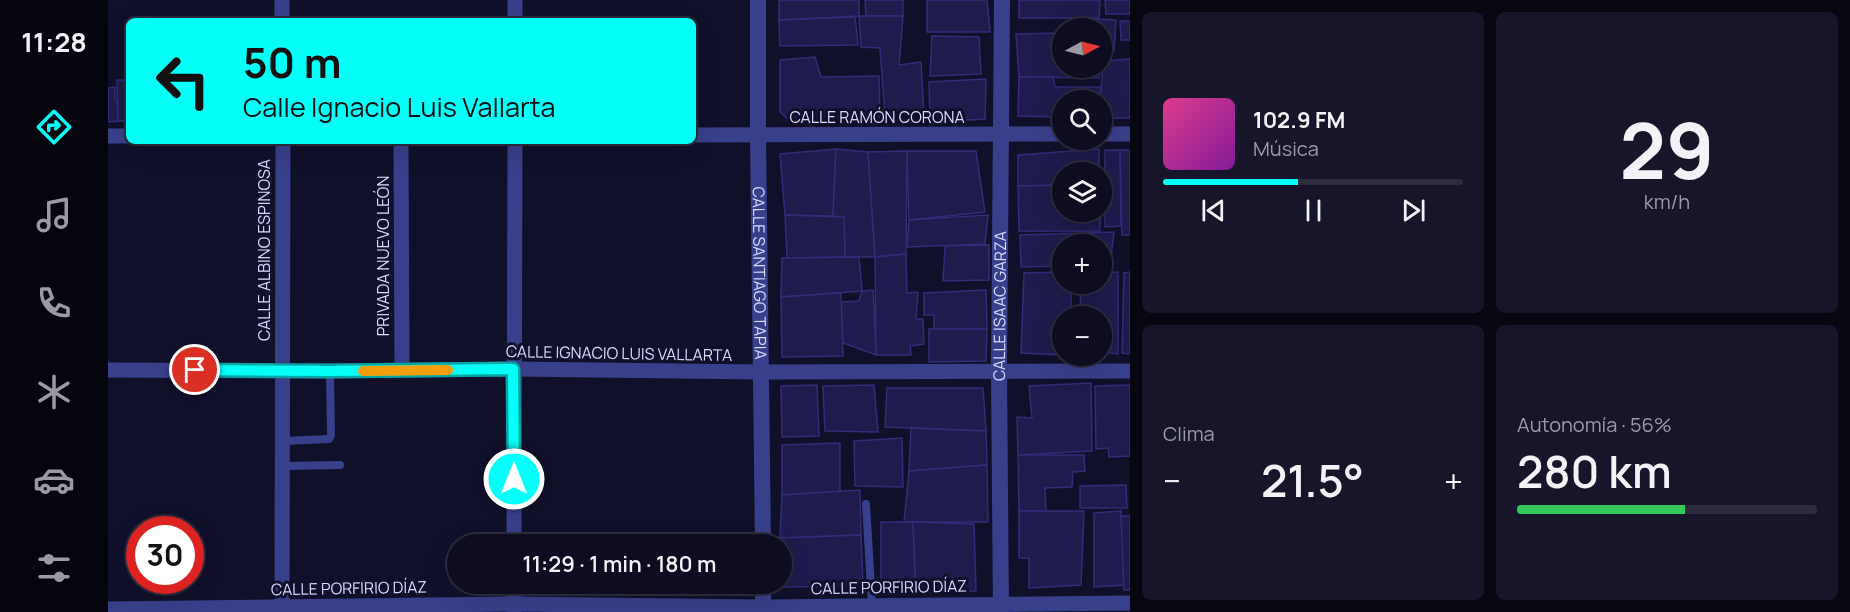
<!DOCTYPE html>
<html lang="es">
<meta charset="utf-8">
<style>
body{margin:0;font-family:Manrope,sans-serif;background:#161529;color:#f1f3f6;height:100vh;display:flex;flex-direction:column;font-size:22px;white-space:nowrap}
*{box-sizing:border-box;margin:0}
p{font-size:20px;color:#9a9ba5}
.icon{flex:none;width:33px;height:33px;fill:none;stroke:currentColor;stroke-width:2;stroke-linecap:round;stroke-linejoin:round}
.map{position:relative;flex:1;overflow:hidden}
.side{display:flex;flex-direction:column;gap:12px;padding:12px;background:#070712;width:720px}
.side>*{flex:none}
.guide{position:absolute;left:18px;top:18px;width:570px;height:126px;border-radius:9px;box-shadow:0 6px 24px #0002,0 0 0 2px #2d2c3e;background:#05fff9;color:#111;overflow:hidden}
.needle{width:39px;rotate:83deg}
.controls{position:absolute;left:944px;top:18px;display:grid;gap:12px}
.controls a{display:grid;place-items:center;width:60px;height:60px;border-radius:50%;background:#0d0c20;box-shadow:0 6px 24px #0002,0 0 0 2px #2d2c3e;font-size:30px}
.speed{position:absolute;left:18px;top:516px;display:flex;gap:12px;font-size:30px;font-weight:700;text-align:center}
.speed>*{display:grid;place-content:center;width:78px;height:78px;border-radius:50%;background:#0d0c20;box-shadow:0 6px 24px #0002,0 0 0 2px #2d2c3e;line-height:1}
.speed .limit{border:9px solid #d22;background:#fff;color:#111}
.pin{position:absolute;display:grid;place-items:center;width:51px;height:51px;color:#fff;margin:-26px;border:3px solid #fff;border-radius:50%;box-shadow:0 2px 6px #0007}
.me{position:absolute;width:66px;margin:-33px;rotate:0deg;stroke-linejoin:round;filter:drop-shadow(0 0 4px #0008)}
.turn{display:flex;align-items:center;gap:21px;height:126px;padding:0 18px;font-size:27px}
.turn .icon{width:78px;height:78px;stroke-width:2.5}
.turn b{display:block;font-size:42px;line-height:51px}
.big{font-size:45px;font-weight:600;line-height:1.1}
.side .widget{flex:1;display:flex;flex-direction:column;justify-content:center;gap:9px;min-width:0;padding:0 21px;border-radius:9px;background:#161529}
.side .dial{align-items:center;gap:0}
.dial b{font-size:78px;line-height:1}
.song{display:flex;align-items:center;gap:18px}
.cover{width:72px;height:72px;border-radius:9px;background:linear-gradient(135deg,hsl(330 70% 55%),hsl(290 70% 35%))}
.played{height:6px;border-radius:3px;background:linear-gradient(90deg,#05fff9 45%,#2d2c3e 45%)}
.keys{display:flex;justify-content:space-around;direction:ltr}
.heat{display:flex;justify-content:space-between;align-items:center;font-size:33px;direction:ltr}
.charge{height:9px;border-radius:4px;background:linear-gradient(90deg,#34c759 56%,#2d2c3e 0)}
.side .tiles{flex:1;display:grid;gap:12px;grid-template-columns:repeat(2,1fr)}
.trip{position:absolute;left:339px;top:534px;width:345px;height:60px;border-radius:30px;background:#0d0c20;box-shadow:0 6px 24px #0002,0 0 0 2px #2d2c3e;font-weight:600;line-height:60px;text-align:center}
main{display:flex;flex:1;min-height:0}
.menu{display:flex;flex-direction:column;width:108px;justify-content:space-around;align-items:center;background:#05050d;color:#9a9ba5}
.menu .icon{width:42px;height:42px}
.menu .on{color:#05fff9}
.menu b{font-size:27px;color:#f1f3f6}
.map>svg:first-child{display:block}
</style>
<main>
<nav class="menu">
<b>11:28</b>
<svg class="icon on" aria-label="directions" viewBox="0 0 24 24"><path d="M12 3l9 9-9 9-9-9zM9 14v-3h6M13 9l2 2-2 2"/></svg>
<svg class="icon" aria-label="music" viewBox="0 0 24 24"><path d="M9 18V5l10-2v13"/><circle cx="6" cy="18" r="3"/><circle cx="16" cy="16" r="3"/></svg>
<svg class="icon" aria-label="phone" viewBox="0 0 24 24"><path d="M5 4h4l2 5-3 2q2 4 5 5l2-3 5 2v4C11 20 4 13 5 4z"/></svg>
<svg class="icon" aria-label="climate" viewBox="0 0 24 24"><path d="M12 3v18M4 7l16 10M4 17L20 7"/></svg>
<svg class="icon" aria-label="car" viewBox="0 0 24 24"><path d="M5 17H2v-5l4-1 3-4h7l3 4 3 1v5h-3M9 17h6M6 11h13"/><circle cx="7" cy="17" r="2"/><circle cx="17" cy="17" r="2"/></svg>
<svg class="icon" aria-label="filters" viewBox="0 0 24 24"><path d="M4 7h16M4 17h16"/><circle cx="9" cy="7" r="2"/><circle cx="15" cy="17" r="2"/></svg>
</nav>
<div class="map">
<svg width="1022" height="612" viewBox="0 0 1022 612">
<rect width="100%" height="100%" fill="#11102b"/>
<g fill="#1f1b4c" stroke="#322c79" stroke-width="1.5">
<path d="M671,0H751V16L671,20Z"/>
<path d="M757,0H795V16H758Z"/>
<path d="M819,0H879L882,32H819Z"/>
<path d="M911,0H992L991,18H911Z"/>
<path d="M997,0H1022V14H998Z"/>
<path d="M751,16H795L791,65L813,62L816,113L777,115L772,48L753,47Z"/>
<path d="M747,17L750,45L672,46L671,20Z"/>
<path d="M967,18L1008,20L1006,51H993V28H967Z"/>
<rect x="24" y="19" width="38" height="2"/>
<path d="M1012,21H1022V40H1013Z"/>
<path d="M950,33L952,51H954V68H990L991,78L911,77L908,34Z"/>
<path d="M824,36L871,37L873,74L822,76Z"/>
<path d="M707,57L713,77L771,76L772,117L710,121L681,120L672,112V60Z"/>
<path d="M1022,59V118H993V100H992L995,61Z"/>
<path d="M911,77H945L947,87H993L992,100H954V117L910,116Z"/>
<path d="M878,79L877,119L822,122L821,82Z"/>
<path d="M9,80H21V121H10Z"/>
<path d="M7,87V101H9L10,121L0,122V88Z"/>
<path d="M728,149L725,216L677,215L672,154Z"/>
<path d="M728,149L760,152L767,257H737L736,217L725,216Z"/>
<path d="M991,149V172H954V185L910,186V155Z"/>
<path d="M997,150H1012L1013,226L997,227Z"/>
<path d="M1012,150H1022V235H1014Z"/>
<path d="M799,151H868L877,212L801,220Z"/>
<path d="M799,151L798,254L767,257L760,152Z"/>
<path d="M954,185V212H992V231H911L910,186Z"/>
<path d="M677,215L736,217L737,257L679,258Z"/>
<path d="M880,215L877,244L799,247L801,220Z"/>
<path d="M1006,232L1002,266H993V244H954V266L913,267L912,235Z"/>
<path d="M881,245V280L835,281L837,246Z"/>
<path d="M798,254L799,293L810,292L808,319H815L816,344L802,346L803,355H768L767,257Z"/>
<path d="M751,257L754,291L673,297L674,258Z"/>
<path d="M954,272V284H963V316H954V355L913,353L916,273Z"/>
<path d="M1010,272V354L993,352V316H973L972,284H993V274Z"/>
<path d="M1022,272V354L1014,353L1016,273Z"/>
<path d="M765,290L768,355L735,343L733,302L751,301L754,291Z"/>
<path d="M878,290L879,329H826V315H816V293Z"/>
<path d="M733,293L735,356L674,357L673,297Z"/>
<path d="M821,329H879L878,361L821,362Z"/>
<path d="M983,383L984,451L910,455L909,417L924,418L921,386Z"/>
<path d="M709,385L711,436L674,437L673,386Z"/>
<path d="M766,385L770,432L717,431L715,386Z"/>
<path d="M1022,385V456L1001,457L1000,448L988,449L987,386Z"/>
<path d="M779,388H875L878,431L777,427Z"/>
<path d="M803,428L878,431L879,465L801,471Z"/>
<path d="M794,438L795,487L747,486L746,441Z"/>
<path d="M732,443V492L674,495V445Z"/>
<path d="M910,455H976L977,471L965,472L964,487L937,488L938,511H911Z"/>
<path d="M879,465L880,522H796L801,471Z"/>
<path d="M1018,485L1019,508H972V486Z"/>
<path d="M752,490L753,535L672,538L674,495Z"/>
<path d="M911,511H976L973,585L921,588V558H911Z"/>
<path d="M1013,511L1017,585L986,587V513Z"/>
<path d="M1013,516H1022V590H1016Z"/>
<path d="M773,522H805L807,584L773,589Z"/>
<path d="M805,522L866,524L868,591L808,593Z"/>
<path d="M753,535L755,586L673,587L672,538Z"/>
</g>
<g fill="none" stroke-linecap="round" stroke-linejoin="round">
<g stroke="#39408b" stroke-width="8">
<path d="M174,441L221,439L223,435L222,371"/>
<path d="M174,466L232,465"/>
<path d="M758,504L764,605"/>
</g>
<g stroke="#39408b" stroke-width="15">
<path d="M174,0V21"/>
<path d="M407,0V21"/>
<path d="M993,134H1022"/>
<path d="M585,135L954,134"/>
<path d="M0,136H21"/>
<path d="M293,141L294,370"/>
<path d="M0,370L222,371L405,369L654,372L1022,371"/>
<path d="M406,544L407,141"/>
<path d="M406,584V612"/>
<path d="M0,609L406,604L655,607L1022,603"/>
<path d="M174,612L175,141"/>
</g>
<g stroke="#39408b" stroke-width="16">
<path id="s1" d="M650,0V135L655,544"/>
<path d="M655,584V612"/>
<path id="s2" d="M893,612L891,372L894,0"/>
</g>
</g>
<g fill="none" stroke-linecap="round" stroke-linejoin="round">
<g stroke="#03a6a2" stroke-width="15">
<path id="route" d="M87,370L222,371L405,369L406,479"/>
</g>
<use href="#route" stroke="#05fff9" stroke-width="10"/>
<path stroke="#f59e0b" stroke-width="10" d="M255,371L340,370"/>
</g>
<g text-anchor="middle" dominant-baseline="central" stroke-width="6" stroke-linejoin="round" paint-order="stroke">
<g font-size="16" fill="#d9daff" stroke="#11102b">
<text x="769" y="117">CALLE RAMÓN CORONA</text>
<text transform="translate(156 250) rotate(-90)">CALLE ALBINO ESPINOSA</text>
<text transform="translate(275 256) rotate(-90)">PRIVADA NUEVO LEÓN</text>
<text stroke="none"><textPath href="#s1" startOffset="273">CALLE SANTIAGO TAPIA</textPath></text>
<text stroke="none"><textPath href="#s2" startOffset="306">CALLE ISAAC GARZA</textPath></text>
<text transform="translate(511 353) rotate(1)">CALLE IGNACIO LUIS VALLARTA</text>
<text transform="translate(781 587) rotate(-1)">CALLE PORFIRIO DÍAZ</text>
<text transform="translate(241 588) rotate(-1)">CALLE PORFIRIO DÍAZ</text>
</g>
</g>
</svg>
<div class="controls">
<a><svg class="needle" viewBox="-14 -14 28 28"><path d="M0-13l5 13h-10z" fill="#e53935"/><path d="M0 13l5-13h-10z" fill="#9a9ba5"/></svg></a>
<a><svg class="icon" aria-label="search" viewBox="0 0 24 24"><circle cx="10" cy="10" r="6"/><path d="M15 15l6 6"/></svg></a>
<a><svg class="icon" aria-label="layers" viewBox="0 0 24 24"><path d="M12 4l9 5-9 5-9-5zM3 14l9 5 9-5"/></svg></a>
<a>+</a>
<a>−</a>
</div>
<div class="speed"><div class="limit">30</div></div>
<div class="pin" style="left:87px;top:370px;background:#d93025"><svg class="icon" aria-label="arrive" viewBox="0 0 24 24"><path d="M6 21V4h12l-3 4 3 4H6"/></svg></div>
<svg class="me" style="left:406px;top:479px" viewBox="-20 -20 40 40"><circle r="17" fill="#05fff9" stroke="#fff" stroke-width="3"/><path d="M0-11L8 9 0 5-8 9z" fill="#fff"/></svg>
<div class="trip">11:29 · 1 min · 180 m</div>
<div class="guide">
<div class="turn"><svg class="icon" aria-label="left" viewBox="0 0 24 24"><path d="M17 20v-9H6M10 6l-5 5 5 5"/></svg><div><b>50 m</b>Calle Ignacio Luis Vallarta</div></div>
</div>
</div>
<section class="side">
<div class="tiles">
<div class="widget">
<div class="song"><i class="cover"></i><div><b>102.9 FM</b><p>Música</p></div></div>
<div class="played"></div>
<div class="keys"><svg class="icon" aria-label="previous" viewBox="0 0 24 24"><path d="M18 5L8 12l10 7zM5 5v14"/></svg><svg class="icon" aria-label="pause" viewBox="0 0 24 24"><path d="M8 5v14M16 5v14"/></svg><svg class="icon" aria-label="next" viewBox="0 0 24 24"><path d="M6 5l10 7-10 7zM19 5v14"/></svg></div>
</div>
<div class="widget dial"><b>29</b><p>km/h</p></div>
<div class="widget"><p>Clima</p>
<div class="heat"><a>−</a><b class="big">21.5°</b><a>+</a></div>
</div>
<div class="widget"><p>Autonomía · 56%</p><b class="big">280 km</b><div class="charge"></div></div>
</div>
</section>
</main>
